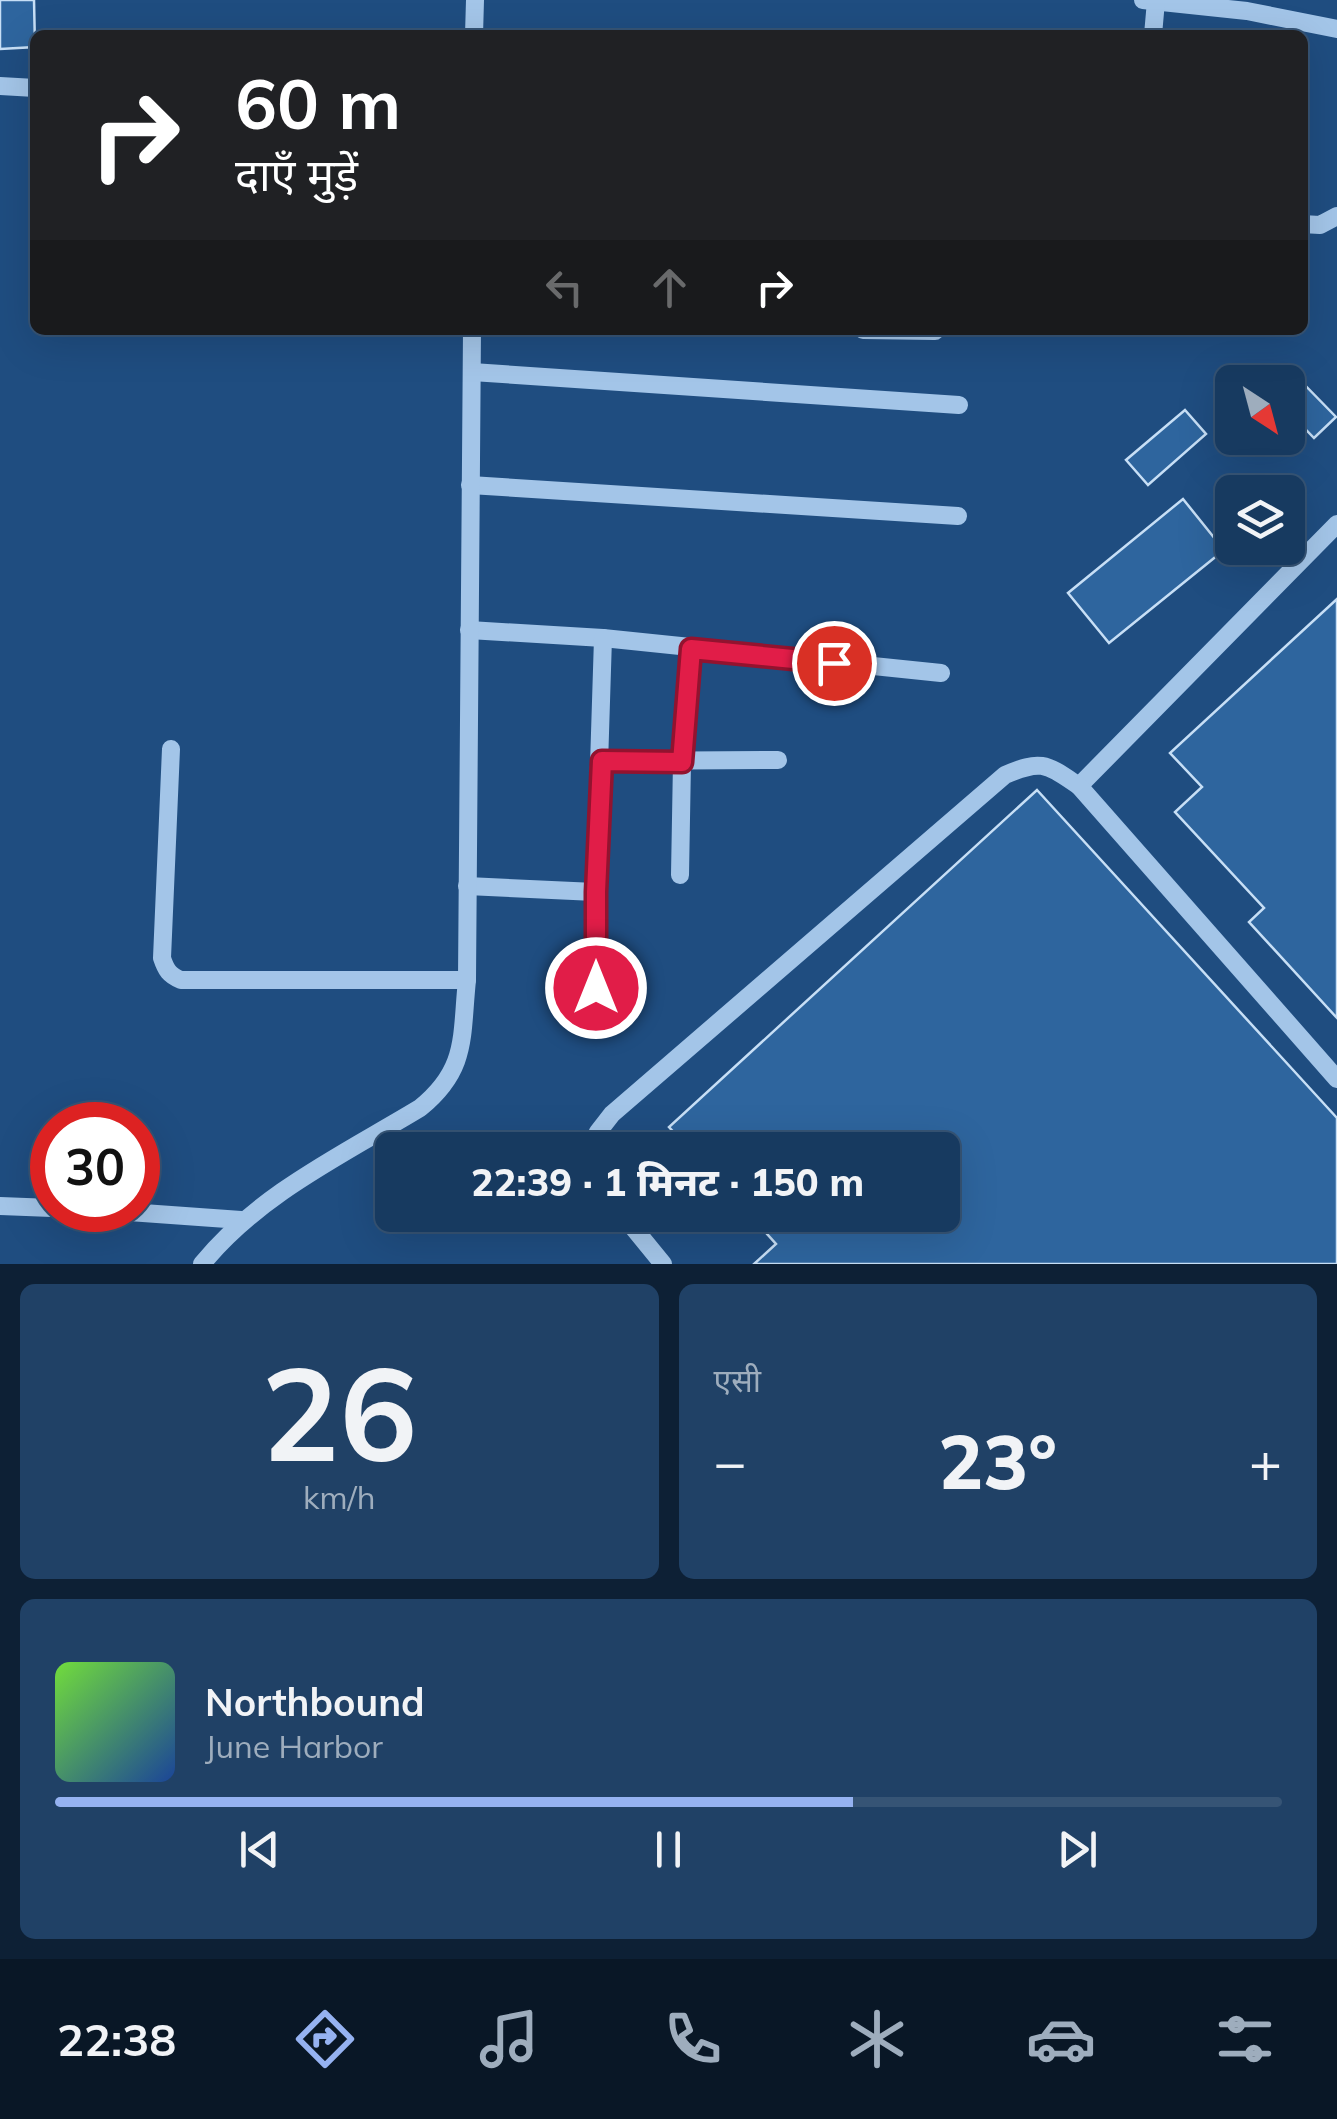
<!DOCTYPE html>
<html lang="hi">
<meta charset="utf-8">
<style>
body{margin:0;font-family:Mulish,"Noto Sans Devanagari",sans-serif;background:#204166;color:#f1f3f6;height:100vh;display:flex;flex-direction:column;font-size:38px;white-space:nowrap}
*{box-sizing:border-box;margin:0}
p{font-size:32px;color:#9eadbd}
.icon{flex:none;width:55px;height:55px;fill:none;stroke:currentColor;stroke-width:2;stroke-linecap:round;stroke-linejoin:round}
.map{position:relative;height:1264px;overflow:hidden}
.sheet{display:flex;flex-direction:column;gap:20px;padding:20px;background:#0d2035;flex:1}
.sheet>*{flex:none}
.top-card{position:absolute;left:30px;top:30px;width:1278px;height:305px;border-radius:15px;box-shadow:0 10px 40px #0002,0 0 0 2px #365475;background:#202124;color:#fff;overflow:hidden}
.needle{width:65px;rotate:144deg}
.controls{position:absolute;left:1215px;top:365px;display:grid;gap:20px}
.controls a{display:grid;place-items:center;width:90px;height:90px;border-radius:15px;background:#173a60;box-shadow:0 10px 40px #0002,0 0 0 2px #365475;font-size:50px}
.speed{position:absolute;left:30px;top:1102px;display:flex;gap:20px;font-size:50px;font-weight:700;text-align:center}
.speed>*{display:grid;place-content:center;width:130px;height:130px;border-radius:50%;background:#173a60;box-shadow:0 10px 40px #0002,0 0 0 2px #365475;line-height:1}
.speed .limit{border:15px solid #d22;background:#fff;color:#111}
.pin{position:absolute;display:grid;place-items:center;width:85px;height:85px;color:#fff;margin:-42px;border:5px solid #fff;border-radius:50%;box-shadow:0 2px 10px #0007}
.me{position:absolute;width:110px;margin:-55px;rotate:0deg;stroke-linejoin:round;filter:drop-shadow(0 0 8px #0008)}
.turn{display:flex;align-items:center;gap:35px;height:210px;padding:0 40px;font-size:45px}
.turn .icon{width:130px;height:130px;stroke-width:2.5}
.turn b{display:block;font-size:70px;line-height:85px}
.lanes{display:flex;align-items:center;height:95px;padding:0 40px;background:#0003;justify-content:center;gap:50px;direction:ltr}
.lanes .off{opacity:.35}
.big{font-size:75px;font-weight:800;line-height:1.1}
.sheet .widget{flex:1;display:flex;flex-direction:column;justify-content:center;gap:15px;min-width:0;padding:0 35px;border-radius:15px;background:#204166}
.sheet .dial{align-items:center;gap:0}
.dial b{font-size:130px;line-height:1}
.song{display:flex;align-items:center;gap:30px}
.cover{width:120px;height:120px;border-radius:15px;background:linear-gradient(135deg,hsl(100 70% 55%),hsl(220 70% 35%))}
.played{height:10px;border-radius:5px;background:linear-gradient(90deg,#95b2f1 65%,#365475 65%)}
.keys{display:flex;justify-content:space-around;direction:ltr}
.heat{display:flex;justify-content:space-between;align-items:center;font-size:55px;direction:ltr}
.sheet .tiles{flex:1;display:grid;gap:20px;grid-template-columns:1fr 1fr}
.widget:last-child{grid-column:span 2}
.trip{position:absolute;left:375px;top:1132px;width:585px;height:100px;border-radius:15px;background:#173a60;box-shadow:0 10px 40px #0002,0 0 0 2px #365475;font-weight:800;line-height:100px;text-align:center}
.menu{display:flex;height:160px;justify-content:space-around;align-items:center;background:#091726;color:#9eadbd}
.menu .icon{width:70px;height:70px}
.menu .current{color:#95b2f1}
.menu b{font-size:45px;color:#f1f3f6}
.map>svg:first-child{display:block}
</style>
<div class="map">
<svg width="1337" height="1264" viewBox="0 0 1337 1264">
<rect width="100%" height="100%" fill="#1f4d80"/>
<g fill="#2e659e" stroke="#c7dff6" stroke-width="2.5">
<path d="M0,0H34L35,47L0,49Z"/>
<path d="M1297,377L1336,417L1314,438L1288,411V386Z"/>
<path d="M1185,410L1206,434L1148,485L1126,460Z"/>
<path d="M1183,499L1224,550L1109,643L1068,593Z"/>
<path d="M1337,599V1018L1249,922L1264,908L1175,812L1202,787L1170,753Z"/>
<path d="M1037,790L1337,1118V1264H754L776,1244L750,1215H942V1150H690L669,1127Z"/>
</g>
<g fill="none" stroke-linecap="round" stroke-linejoin="round">
<g stroke="#a3c5e8" stroke-width="18">
<path d="M1143,0L1247,11L1337,29"/>
<path d="M474,35L475,0"/>
<path d="M1153,35L1156,1"/>
<path d="M0,86L35,88"/>
<path d="M1302,224L1320,225L1337,216"/>
<path d="M863,330L935,331"/>
<path d="M472,372L959,405"/>
<path d="M470,485L958,516"/>
<path d="M469,630L603,638L941,673"/>
<path d="M171,749L162,958C166,970 169,975 181,980H467"/>
<path d="M602,761L778,760"/>
<path d="M1079,786L1337,524"/>
<path d="M680,875L682,762L691,649"/>
<path d="M467,886L595,892"/>
<path d="M596,988L595,892L603,638"/>
<path d="M590,1150L598,1132L612,1114L1005,775C1042,759 1046,764 1079,786L1337,1079"/>
<path d="M0,1206L52,1208"/>
<path d="M101,1210L241,1220"/>
<path d="M623,1215L663,1264"/>
<path d="M202,1264C259,1194 344,1154 420,1108C468,1069 461,1037 467,980L472,330"/>
</g>
</g>
<g fill="none" stroke-linecap="round" stroke-linejoin="round">
<g stroke="#92132f" stroke-width="25">
<path id="route" d="M596,988V892L602,761L682,762L691,649L834,663"/>
</g>
<use href="#route" stroke="#e11d48" stroke-width="18"/>
</g>
</svg>
<div class="controls">
<a><svg class="needle" viewBox="-14 -14 28 28"><path d="M0-13l5 13h-10z" fill="#e53935"/><path d="M0 13l5-13h-10z" fill="#9eadbd"/></svg></a>
<a><svg class="icon" aria-label="layers" viewBox="0 0 24 24"><path d="M12 4l9 5-9 5-9-5zM3 14l9 5 9-5"/></svg></a>
</div>
<div class="speed"><div class="limit">30</div></div>
<div class="pin" style="left:834px;top:663px;background:#d93025"><svg class="icon" aria-label="arrive" viewBox="0 0 24 24"><path d="M6 21V4h12l-3 4 3 4H6"/></svg></div>
<svg class="me" style="left:596px;top:988px" viewBox="-20 -20 40 40"><circle r="17" fill="#e11d48" stroke="#fff" stroke-width="3"/><path d="M0-11L8 9 0 5-8 9z" fill="#fff"/></svg>
<div class="trip">22:39 · 1 मिनट · 150 m</div>
<div class="top-card">
<div class="turn"><svg class="icon" aria-label="right" viewBox="0 0 24 24"><path d="M7 20v-9h11M14 6l5 5-5 5"/></svg><div><b>60 m</b>दाएँ मुड़ें</div></div>
<div class="lanes"><svg class="icon off" aria-label="left" viewBox="0 0 24 24"><path d="M17 20v-9H6M10 6l-5 5 5 5"/></svg><svg class="icon off" aria-label="ahead" viewBox="0 0 24 24"><path d="M12 20V5M6 11l6-6 6 6"/></svg><svg class="icon" aria-label="right" viewBox="0 0 24 24"><path d="M7 20v-9h11M14 6l5 5-5 5"/></svg></div>
</div>
</div>
<section class="sheet">
<div class="tiles">
<div class="widget dial"><b>26</b><p>km/h</p></div>
<div class="widget"><p>एसी</p>
<div class="heat"><a>−</a><b class="big">23°</b><a>+</a></div>
</div>
<div class="widget">
<div class="song"><i class="cover"></i><div><b>Northbound</b><p>June Harbor</p></div></div>
<div class="played"></div>
<div class="keys"><svg class="icon" aria-label="previous" viewBox="0 0 24 24"><path d="M18 5L8 12l10 7zM5 5v14"/></svg><svg class="icon" aria-label="pause" viewBox="0 0 24 24"><path d="M8 5v14M16 5v14"/></svg><svg class="icon" aria-label="next" viewBox="0 0 24 24"><path d="M6 5l10 7-10 7zM19 5v14"/></svg></div>
</div>
</div>
</section>
<nav class="menu">
<b>22:38</b>
<svg class="icon current" aria-label="directions" viewBox="0 0 24 24"><path d="M12 3l9 9-9 9-9-9zM9 14v-3h6M13 9l2 2-2 2"/></svg>
<svg class="icon" aria-label="music" viewBox="0 0 24 24"><path d="M9 18V5l10-2v13"/><circle cx="6" cy="18" r="3"/><circle cx="16" cy="16" r="3"/></svg>
<svg class="icon" aria-label="phone" viewBox="0 0 24 24"><path d="M5 4h4l2 5-3 2q2 4 5 5l2-3 5 2v4C11 20 4 13 5 4z"/></svg>
<svg class="icon" aria-label="climate" viewBox="0 0 24 24"><path d="M12 3v18M4 7l16 10M4 17L20 7"/></svg>
<svg class="icon" aria-label="car" viewBox="0 0 24 24"><path d="M5 17H2v-5l4-1 3-4h7l3 4 3 1v5h-3M9 17h6M6 11h13"/><circle cx="7" cy="17" r="2"/><circle cx="17" cy="17" r="2"/></svg>
<svg class="icon" aria-label="filters" viewBox="0 0 24 24"><path d="M4 7h16M4 17h16"/><circle cx="9" cy="7" r="2"/><circle cx="15" cy="17" r="2"/></svg>
</nav>
